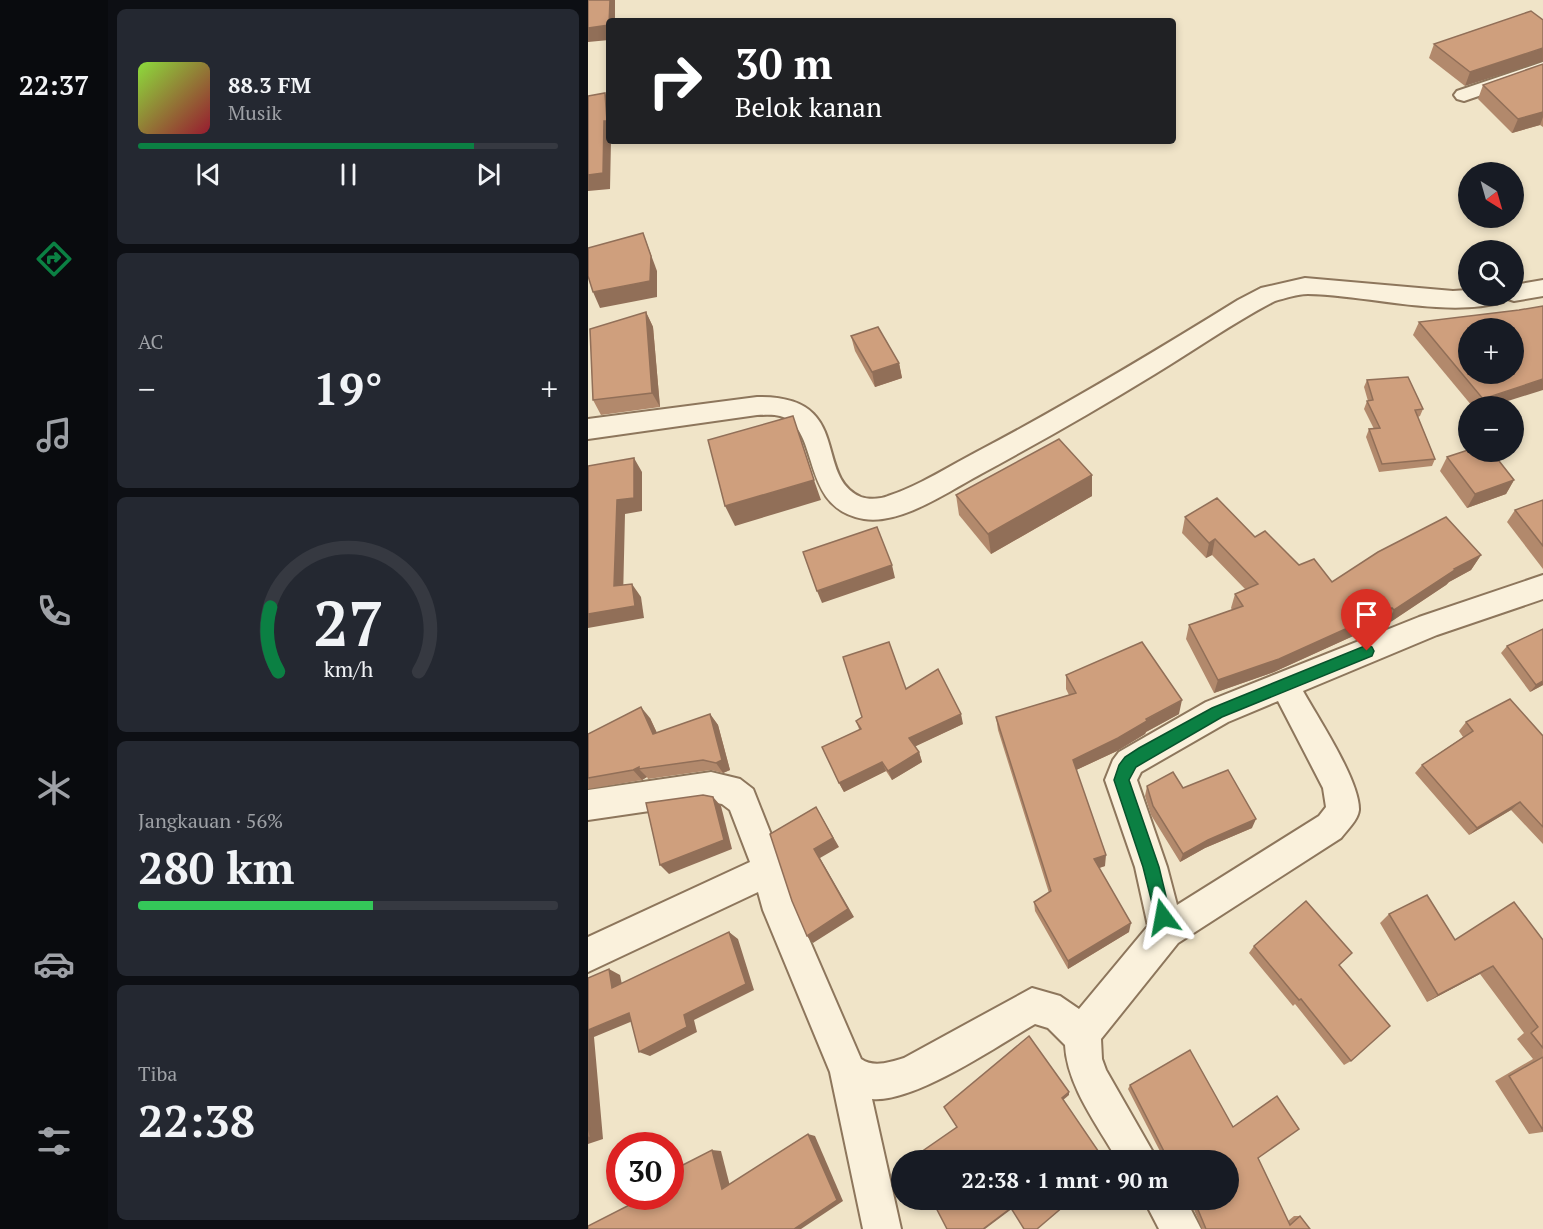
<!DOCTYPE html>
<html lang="id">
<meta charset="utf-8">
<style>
body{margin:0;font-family:"PT Serif",serif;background:#242831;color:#f1f3f6;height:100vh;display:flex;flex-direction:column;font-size:22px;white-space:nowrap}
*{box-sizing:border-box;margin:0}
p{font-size:20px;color:#9ea1a6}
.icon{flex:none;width:33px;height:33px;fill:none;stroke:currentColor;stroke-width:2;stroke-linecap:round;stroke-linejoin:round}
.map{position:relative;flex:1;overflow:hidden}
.side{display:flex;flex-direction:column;gap:9px;padding:9px;background:#0d0f14;width:480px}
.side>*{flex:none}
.top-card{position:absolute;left:18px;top:18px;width:570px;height:126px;border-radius:6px;box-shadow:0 3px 9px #0003;background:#202124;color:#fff;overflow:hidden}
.needle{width:39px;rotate:143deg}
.controls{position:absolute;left:870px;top:162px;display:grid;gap:12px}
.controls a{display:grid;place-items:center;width:66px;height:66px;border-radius:50%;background:#171b24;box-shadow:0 3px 9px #0003;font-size:30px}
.speed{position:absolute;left:18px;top:1132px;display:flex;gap:12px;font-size:30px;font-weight:700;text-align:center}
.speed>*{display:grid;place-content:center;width:78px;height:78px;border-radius:50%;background:#171b24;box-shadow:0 3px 9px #0003;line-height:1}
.speed .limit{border:9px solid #d22;background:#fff;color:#111}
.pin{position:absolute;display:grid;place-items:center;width:51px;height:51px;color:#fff;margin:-62px -26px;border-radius:50% 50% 50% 0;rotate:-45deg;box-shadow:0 0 6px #0007}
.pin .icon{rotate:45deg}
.me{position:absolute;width:66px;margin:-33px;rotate:347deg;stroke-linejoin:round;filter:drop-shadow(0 0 4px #0008)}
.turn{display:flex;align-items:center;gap:21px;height:126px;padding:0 30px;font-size:27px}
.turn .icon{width:78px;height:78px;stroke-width:2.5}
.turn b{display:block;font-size:42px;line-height:51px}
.big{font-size:45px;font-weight:700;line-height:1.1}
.side .tile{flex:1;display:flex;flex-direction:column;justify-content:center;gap:9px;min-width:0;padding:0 21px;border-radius:9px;background:#242831}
.side .dial{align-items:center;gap:0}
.dial svg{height:156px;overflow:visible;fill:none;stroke:#363941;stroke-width:7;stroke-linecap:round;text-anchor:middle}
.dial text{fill:#f1f3f6;stroke:none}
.song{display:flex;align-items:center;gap:18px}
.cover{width:72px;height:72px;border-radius:9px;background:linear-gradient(135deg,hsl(90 70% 55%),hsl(350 70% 35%))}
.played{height:6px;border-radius:3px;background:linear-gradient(90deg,#0b8043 80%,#363941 80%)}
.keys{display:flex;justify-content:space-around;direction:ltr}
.heat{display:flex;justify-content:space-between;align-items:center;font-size:33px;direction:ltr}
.charge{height:9px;border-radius:4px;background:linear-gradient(90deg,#34c759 56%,#363941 0)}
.trip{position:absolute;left:303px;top:1150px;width:348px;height:60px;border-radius:30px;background:#171b24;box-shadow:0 3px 9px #0003;font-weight:700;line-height:60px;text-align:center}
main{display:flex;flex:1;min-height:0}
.tabs{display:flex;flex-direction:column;width:108px;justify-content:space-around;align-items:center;background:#090b0e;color:#9ea1a6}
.tabs .icon{width:42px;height:42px}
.tabs .selected{color:#0b8043}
.tabs b{font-size:27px;color:#f1f3f6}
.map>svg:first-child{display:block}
</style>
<main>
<nav class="tabs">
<b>22:37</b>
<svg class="icon selected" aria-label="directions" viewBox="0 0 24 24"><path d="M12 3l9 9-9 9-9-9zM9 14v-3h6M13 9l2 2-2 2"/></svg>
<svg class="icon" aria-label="music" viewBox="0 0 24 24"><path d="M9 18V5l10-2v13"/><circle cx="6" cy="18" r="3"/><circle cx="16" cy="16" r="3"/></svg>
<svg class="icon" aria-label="phone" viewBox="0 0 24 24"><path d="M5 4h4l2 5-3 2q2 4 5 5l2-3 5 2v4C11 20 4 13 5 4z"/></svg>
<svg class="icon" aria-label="climate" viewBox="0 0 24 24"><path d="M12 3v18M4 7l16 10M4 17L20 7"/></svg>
<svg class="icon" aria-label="car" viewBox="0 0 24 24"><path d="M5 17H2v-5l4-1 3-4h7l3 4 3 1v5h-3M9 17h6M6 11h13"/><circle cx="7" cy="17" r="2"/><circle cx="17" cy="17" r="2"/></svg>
<svg class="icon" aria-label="filters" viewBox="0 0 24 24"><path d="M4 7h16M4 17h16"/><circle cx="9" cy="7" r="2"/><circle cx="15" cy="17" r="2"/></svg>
</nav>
<section class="side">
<div class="tile">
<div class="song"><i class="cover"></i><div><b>88.3 FM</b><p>Musik</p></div></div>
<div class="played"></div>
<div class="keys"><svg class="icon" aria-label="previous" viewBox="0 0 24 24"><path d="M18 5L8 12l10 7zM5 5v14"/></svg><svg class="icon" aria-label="pause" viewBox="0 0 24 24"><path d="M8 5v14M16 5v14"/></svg><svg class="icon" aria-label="next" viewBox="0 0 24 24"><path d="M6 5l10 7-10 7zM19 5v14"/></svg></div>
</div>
<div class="tile"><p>AC</p>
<div class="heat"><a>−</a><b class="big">19°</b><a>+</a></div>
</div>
<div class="tile dial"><svg viewBox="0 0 100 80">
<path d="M14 69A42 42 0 1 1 86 69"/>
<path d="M14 69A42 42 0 0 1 10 36" stroke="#0b8043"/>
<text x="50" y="56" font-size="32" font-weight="700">27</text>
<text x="50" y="72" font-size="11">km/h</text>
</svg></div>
<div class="tile"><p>Jangkauan · 56%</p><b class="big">280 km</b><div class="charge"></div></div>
<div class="tile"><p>Tiba</p><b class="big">22:38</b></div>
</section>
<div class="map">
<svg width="955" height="1229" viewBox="0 0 955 1229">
<rect width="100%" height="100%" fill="#f0e4c8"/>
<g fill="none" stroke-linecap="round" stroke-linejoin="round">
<g stroke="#8d765c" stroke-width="4">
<g id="minor">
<path d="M955,62V74L876,101L869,99L866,95L869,91Z"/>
<path d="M717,278L865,291L880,290V296H926V285L955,280V296L926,301L917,298L915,302C858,318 779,295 720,294C709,294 698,298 687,301C646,322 607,350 567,374C510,409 452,442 393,474C361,491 313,525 276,519C210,508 234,428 192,416C185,414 176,415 169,415L0,439V419L169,397C267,395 224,476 273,497C281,500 293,499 300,496C333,485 363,465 394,449C481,403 566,352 650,300L673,288Z"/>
<path d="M955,575V599L849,635L715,691C730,718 772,781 771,810C770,820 759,830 753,838L590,943L513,1039L514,1059L518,1070L570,1161H530C510,1126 479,1086 477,1045L460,1028L447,1024C409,1046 326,1103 284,1099L313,1229H275L242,1072L175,910L170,892L0,972V937L162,862L142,810L134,804L123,802L0,820V790L123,772L152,779L165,789L197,870L208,909L273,1059C286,1068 302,1062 316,1058L444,988L472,996L491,1009L560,926L547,867L517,780L525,760L531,752L618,702L831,617ZM690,701L735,788L738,807L731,816L589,905L579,867L549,780L553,772L640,722Z"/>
<path d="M556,1200H598L613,1229H571Z"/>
</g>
</g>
<use href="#minor" fill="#faf1dc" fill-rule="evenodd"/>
</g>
<g fill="#b2896c">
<path d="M943,11L877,86L841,58L846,44Z"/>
<path d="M955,64V127L952,125L924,133L890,99L895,85Z"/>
<path d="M58,312L65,327L72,407L13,415L5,400Z"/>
<path d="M831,322L904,406H884L825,335Z"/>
<path d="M263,336L311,363L314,378L287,387L267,351Z"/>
<path d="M779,380L835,409L832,416L830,417L847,459L844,466L791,472L778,437L781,429H786L776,409L779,401H780L776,387Z"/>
<path d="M859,457L926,480L918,494L879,508L852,471Z"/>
<path d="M368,495L504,496L403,554L371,515Z"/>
<path d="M955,500V569L919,522L927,510Z"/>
<path d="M597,517L667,537L711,565L744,582L893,555L883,570L861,582L858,585L798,625L796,622L686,672L626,693L598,639L601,625L644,610L643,608L647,594L657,589L624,555L618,558L594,533Z"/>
<path d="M955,629V685L942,692L913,653L919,646Z"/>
<path d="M478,675L591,714L558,732L557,734L529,751L488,770L517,866L511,868L541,932L480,969L447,911L446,902L461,893L410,730L408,717L481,695L478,689Z"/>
<path d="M318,689L375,724L327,746L331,752L334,762L304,780L298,771L256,792L251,783L271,729L268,721Z"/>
<path d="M122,714L130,725L142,770L135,773L123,770L60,779L59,777L54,780L0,789V734L62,718L69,733Z"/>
<path d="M878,722L955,736V844L923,810L881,835L827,773L834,765L875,737L871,731Z"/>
<path d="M559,786L595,788L664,828L617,848L592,862L563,815L557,796Z"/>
<path d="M801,914L867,940H955V1132L941,1134L907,1081L945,1059L929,1039L936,1033L892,974L839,1002L792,923Z"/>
<path d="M666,946L751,965L763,1061L756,1065L707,1004L705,1006L661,953Z"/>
<path d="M542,1085L645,1127L689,1096L670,1158L700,1221L706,1216H712L722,1229H614L602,1200H640V1161H577L540,1089Z"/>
</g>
<g fill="#916f58">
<path d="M22,0H27V21H21Z"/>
<path d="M21,25V40L0,42V28Z"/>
<path d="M955,48V61L877,86L882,72Z"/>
<path d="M17,93L21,104V141H23L22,189L0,191V175Z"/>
<path d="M955,112V117L952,125L924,133L930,119Z"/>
<path d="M55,233L69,271V297L12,308L5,292Z"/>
<path d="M58,312L65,327L72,407L64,393Z"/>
<path d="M311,363L314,378L287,387L284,372Z"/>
<path d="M955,379V390L904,406H891L895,399Z"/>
<path d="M46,458L54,472V511L37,514L35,599L26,586L29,500Z"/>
<path d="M504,475V496L403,554L400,534Z"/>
<path d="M226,480L233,500L147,526L137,506Z"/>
<path d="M926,480L918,494L879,508L887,494Z"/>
<path d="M627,539L624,555L618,558L621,543Z"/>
<path d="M893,555L883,570L861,582L858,585L798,625L806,610L866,569Z"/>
<path d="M304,565L307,578L234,603L229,591Z"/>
<path d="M44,584L53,597L56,618L0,628V614Z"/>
<path d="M804,608L796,622L686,672L626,693L630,680Z"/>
<path d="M955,681V685L942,692L948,685Z"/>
<path d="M594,700L591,714L558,732L557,734L529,751L484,772L485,760Z"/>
<path d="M53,707L62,718L74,744L65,734Z"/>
<path d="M122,714L130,725L142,770L135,773L128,763Z"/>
<path d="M373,714L375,724L324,748L321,738Z"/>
<path d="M331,752L334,762L304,780L300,771Z"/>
<path d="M294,762L298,771L256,792L251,783Z"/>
<path d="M51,767V769L59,777L54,780L45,770Z"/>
<path d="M125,797L133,806L144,849L81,874L72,865Z"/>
<path d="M932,802L923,810L881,835L889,828Z"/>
<path d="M228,807L251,847L232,858L266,917L225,943L219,936L226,849Z"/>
<path d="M668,819L664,828L617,848L592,862L595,854L620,840Z"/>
<path d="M518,855L517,866L505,870L506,859Z"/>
<path d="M543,923L541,932L480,969V961Z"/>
<path d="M141,932L150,939L166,990L106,1020L109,1032L62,1056L51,1052L96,1015Z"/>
<path d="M905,966L892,974L839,1002L850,995Z"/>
<path d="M21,969L32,975L36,994L24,988Z"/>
<path d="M41,1013L52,1018L6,1037L15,1139L0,1144V1030Z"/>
<path d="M481,1092V1095L474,1101V1098Z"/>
<path d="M220,1134L227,1136L255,1201L213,1229H206Z"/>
<path d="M124,1150L133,1151L143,1190L134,1189Z"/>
<path d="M423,1208H425L397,1229H395Z"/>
</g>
<g fill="#cf9f7d" stroke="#916f58" stroke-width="1.5" fill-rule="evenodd">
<path d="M0,0H22L21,25L0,28Z"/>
<path d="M943,11L955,20V48L882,72L846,44Z"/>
<path d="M955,64V112L930,119L895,85Z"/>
<path d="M17,93L19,121H16L15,173L0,175V96Z"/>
<path d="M55,233L63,256L62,281L5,292L0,276V248Z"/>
<path d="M955,306V379L895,399L831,322L931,310ZM880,328H926V374H880Z"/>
<path d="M58,312L64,393L5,400L2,329Z"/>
<path d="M290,327L311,363L284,372L263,336Z"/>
<path d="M820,377L835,409L827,410L847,459L794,464L781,429L792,428L779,401L785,400L779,380Z"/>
<path d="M205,416L226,480L137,506L120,440Z"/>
<path d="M471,439L504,475L400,534L368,495Z"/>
<path d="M880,450V452H904L926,480L887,494L859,457Z"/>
<path d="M46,458V498L29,500L26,586L44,584L47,606L0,614V466Z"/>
<path d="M629,498L667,537L677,531L711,565L726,559L744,582L790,552L858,517L893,555L866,569L867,570L806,610L804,608L691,659L630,680L601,625L655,606L647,594L670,584L627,539L621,543L597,517Z"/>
<path d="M955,500V546L927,510Z"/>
<path d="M289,527L304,565L229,591L215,552Z"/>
<path d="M955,629V681L948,685L919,646Z"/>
<path d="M301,642L318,689L350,669L373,714L321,738L331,752L300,771L294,762L251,783L234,747L273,729L268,721L274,717L255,657Z"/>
<path d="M554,642L594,700L558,719L559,721L530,738L485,760L518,855L506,859L543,923L480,961L446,902L463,891L408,717L488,693L478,675Z"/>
<path d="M922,699L955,736V827L932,802L889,828L834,765L885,731L878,722Z"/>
<path d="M53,707L65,734L122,714L134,760L128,763L115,760L51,769V767L45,770L0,778V734Z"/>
<path d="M640,770L668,819L620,840L595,854L565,806L559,786L585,772L595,788Z"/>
<path d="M115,795L125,797L136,840L72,865L58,803Z"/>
<path d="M228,807L245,838L226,849L260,909L219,936L204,901L182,834Z"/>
<path d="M839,895L867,940L926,902L955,940V1048L943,1033L950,1027L905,966L850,995L801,914Z"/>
<path d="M718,901L764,953L751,965L802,1026L763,1061L713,999L711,1000L666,946Z"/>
<path d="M141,932L158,984L96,1015L99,1027L51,1052L41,1013L0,1030V978L21,969L24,988Z"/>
<path d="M441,1036L481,1092L474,1098L517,1161H324L323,1159L369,1127L356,1107Z"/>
<path d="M602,1050L645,1127L689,1096L711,1129L670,1158L702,1225L712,1216L722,1229H618L606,1200H640V1161H581L542,1085Z"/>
<path d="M955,1057V1130L921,1076Z"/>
<path d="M0,1111L2,1137L0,1138Z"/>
<path d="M220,1134L249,1200L206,1229H0V1226L57,1197H82V1184L89,1180L87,1169L124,1150L134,1189Z"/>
<path d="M344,1200H483L449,1229H436L423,1208L395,1229H359Z"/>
</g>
<path fill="#0b8043" stroke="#07532c" stroke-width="1.5" d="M779,645L784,647L786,651L784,656L634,717L548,767L541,780L571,867L583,917L580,923L575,925L569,923L555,867L526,780L531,765L537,757L551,748L624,708Z"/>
</svg>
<div class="controls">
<a><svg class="needle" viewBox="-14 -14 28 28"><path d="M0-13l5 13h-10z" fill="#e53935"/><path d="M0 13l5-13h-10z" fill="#9ea1a6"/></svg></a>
<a><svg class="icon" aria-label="search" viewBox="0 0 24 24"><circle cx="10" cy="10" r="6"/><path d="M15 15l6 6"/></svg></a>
<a>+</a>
<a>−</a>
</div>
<div class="speed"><div class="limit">30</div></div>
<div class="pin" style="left:779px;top:651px;background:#d93025"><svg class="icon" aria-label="arrive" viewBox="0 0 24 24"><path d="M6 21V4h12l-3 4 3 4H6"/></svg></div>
<svg class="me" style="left:575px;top:917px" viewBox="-20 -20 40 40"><path d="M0-17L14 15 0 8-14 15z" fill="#0b8043" stroke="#fff" stroke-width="4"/></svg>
<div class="trip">22:38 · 1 mnt · 90 m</div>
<div class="top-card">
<div class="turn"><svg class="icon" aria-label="right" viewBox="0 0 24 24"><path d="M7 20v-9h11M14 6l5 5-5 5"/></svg><div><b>30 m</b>Belok kanan</div></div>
</div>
</div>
</main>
